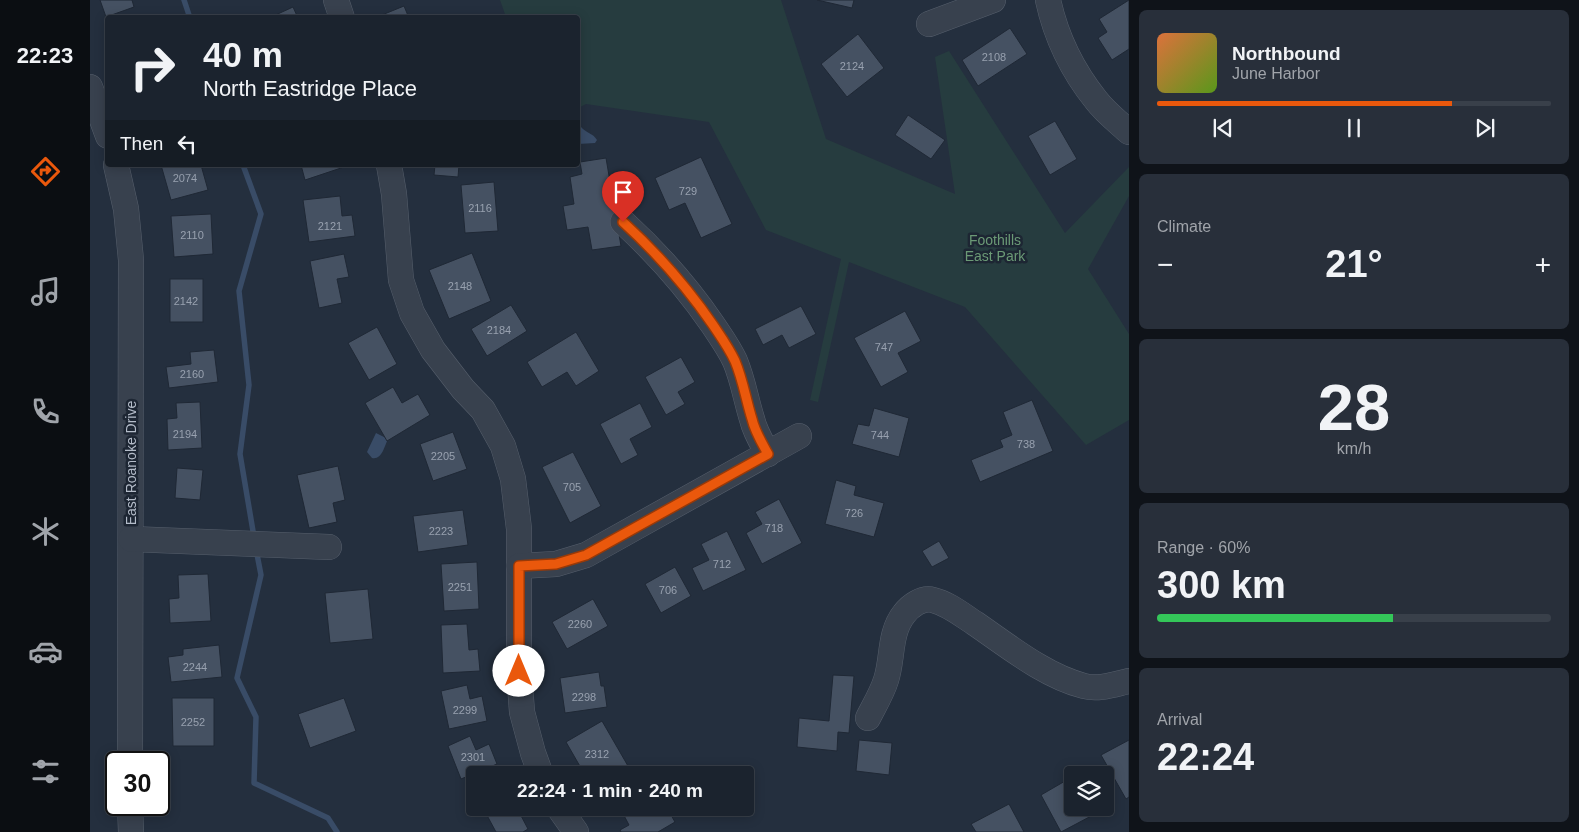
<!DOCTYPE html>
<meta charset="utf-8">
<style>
body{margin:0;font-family:Arial,sans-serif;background:#282f3a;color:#f1f3f6;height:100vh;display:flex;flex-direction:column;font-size:19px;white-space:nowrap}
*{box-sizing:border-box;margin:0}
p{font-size:16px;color:#a0a4aa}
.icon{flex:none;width:28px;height:28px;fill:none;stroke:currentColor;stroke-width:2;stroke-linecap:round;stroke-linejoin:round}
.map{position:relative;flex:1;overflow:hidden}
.drawer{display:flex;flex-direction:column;gap:10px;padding:10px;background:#0f1319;width:450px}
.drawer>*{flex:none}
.hud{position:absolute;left:15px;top:15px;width:475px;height:152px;border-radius:5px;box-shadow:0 2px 12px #0003,0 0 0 1px #39404a;background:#1b232e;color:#f1f3f6;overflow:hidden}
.fabs{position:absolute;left:974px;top:766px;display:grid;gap:10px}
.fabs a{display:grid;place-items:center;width:50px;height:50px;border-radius:5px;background:#1b232e;box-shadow:0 2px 12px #0003,0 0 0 1px #39404a;font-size:25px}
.speed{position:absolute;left:15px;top:751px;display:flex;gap:10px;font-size:25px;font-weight:700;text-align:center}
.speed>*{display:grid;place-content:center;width:65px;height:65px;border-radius:50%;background:#1b232e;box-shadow:0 2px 12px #0003,0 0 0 1px #39404a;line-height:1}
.speed .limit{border:2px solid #111;border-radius:8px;background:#fff;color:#111}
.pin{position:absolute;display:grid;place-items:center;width:42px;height:42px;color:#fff;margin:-51px -21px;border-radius:50% 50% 50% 0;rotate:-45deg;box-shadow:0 0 5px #0007}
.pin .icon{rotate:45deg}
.me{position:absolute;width:55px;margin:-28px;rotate:0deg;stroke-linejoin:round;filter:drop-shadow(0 0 4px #0008)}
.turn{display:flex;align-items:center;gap:18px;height:105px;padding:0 15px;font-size:22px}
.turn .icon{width:65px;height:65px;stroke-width:2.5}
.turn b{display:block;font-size:35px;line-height:42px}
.then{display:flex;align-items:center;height:48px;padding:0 15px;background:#0003;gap:10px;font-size:19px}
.big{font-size:38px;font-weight:700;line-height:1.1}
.drawer .card{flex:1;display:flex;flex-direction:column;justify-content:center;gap:8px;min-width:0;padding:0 18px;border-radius:8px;background:#282f3a}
.drawer .dial{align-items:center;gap:0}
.dial b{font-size:65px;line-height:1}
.song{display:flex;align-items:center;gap:15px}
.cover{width:60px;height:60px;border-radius:8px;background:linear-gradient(135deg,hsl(20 70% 55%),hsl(90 70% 35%))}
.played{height:5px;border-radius:2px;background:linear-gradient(90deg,#ea580c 75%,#39404a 75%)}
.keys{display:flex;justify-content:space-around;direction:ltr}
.heat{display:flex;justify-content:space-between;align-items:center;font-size:28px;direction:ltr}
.charge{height:8px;border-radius:4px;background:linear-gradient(90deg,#34c759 60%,#39404a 0)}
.trip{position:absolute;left:376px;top:766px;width:288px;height:50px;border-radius:5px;background:#1b232e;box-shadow:0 2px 12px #0003,0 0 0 1px #39404a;font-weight:700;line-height:50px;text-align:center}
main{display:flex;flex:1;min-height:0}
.tabs{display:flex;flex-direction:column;width:90px;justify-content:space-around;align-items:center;background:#0b0e12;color:#a0a4aa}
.tabs .icon{width:35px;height:35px}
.tabs .selected{color:#ea580c}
.tabs b{font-size:22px;color:#f1f3f6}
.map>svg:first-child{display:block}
</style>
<main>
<nav class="tabs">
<b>22:23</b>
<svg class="icon selected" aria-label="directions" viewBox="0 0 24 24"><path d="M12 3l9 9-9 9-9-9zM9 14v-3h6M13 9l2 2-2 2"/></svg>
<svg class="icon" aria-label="music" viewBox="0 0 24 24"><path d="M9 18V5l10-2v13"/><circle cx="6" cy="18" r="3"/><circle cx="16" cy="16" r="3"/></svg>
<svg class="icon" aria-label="phone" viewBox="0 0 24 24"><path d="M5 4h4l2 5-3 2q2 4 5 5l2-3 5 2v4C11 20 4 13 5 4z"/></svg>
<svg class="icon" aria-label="climate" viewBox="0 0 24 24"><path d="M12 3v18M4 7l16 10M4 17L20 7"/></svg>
<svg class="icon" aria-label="car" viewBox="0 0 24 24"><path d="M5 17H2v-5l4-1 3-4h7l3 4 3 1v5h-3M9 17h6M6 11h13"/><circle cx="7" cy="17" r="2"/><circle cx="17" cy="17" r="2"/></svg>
<svg class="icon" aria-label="filters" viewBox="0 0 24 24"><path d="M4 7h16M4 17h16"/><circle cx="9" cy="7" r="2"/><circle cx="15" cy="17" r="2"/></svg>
</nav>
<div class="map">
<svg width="1039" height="832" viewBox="0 0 1039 832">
<rect width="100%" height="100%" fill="#242f3e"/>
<path fill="#263c3f" d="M410,0H691L736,139L865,194L845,57L859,51L975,233L1039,167V196L998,269L1039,334V420L996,445L875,307L759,262L728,402L720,400L751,259L676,230L619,122L496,104L488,108V18L416,17Z"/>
<g fill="#394c67">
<path d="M491,127C496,133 503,133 507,140L505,143L488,144V129Z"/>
<path d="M286,433L298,439C294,447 292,460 282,458L277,452Z"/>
</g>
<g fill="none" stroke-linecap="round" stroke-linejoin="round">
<g stroke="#394c67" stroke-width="5.5">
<path d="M94,0L100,18"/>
<path d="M153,165L171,214L149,291L159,385L150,454L164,537"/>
<path d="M166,549L171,575L147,678L166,717L164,783L238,818L247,832"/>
</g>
</g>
<g fill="#455162" stroke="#1f2835">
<path d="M10,0H42L44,7L16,17Z"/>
<path d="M727,0H764L762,8Z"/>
<path d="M1039,0V49L1022,60L1008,38L1017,32L1009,19Z"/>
<path d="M314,6L319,18H288L287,17Z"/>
<path d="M203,7L208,18H179Z"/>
<path d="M920,28L937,54L888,86L872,60Z"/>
<path d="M768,34L794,68L757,97L731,64Z"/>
<path d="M818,115L855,140L841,159L805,135Z"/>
<path d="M965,121L987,159L960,175L938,136Z"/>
<path d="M611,157L642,224L611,238L595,203L579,210L565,178Z"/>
<path d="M516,158L531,246L502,250L498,227L477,230L473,206L484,204L480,177L492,174L490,162Z"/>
<path d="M71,165H111L118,190L81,200Z"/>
<path d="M211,165H256L257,166L215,180Z"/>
<path d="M345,165H369L368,177L344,175Z"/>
<path d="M404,182L408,231L375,233L371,185Z"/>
<path d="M250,196L252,216L262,215L265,236L219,242L213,200Z"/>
<path d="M121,214L123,254L84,257L81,216Z"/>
<path d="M382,253L401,301L359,319L339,270Z"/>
<path d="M254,254L259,277L247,279L252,303L229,308L220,261Z"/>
<rect x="80" y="279" width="33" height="43"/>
<path d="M421,305L437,331L397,356L381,329Z"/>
<path d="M711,306L726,334L699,348L692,335L673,345L665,329Z"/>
<path d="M815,311L831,341L808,353L818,372L791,387L764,338Z"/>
<path d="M287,327L307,364L279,380L258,343Z"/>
<path d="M486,332L509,371L486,386L477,372L452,387L437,362Z"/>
<path d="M124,350L128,382L79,388L76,367L101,364L100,352Z"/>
<path d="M591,357L605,382L588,392L595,404L576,415L555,377Z"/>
<path d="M303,387L312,403L328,394L340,415L297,441L275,403Z"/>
<path d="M942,400L963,451L890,482L881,460L913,447L910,440L922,435L913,412Z"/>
<path d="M110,402L112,448L78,450L77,419L87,418L86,403Z"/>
<path d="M550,403L562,427L540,439L548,455L531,464L510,424Z"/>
<path d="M784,408L819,418L809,457L762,444L768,424L779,426Z"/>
<path d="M363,432L377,469L343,481L330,444Z"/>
<path d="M483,452L511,506L480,523L452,467Z"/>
<path d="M248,466L255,500L243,503L247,522L219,528L207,475Z"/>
<path d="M87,468L113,470L110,500L85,498Z"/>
<path d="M746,480L766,486L764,495L794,503L784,537L735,524Z"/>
<path d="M689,499L712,543L672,564L656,533L672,524L665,512Z"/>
<path d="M373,510L378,545L328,552L323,516Z"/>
<path d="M637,531L656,570L613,591L602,568L619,560L611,544Z"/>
<path d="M849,541L859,558L842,567L832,551Z"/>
<path d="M387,562L389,609L354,611L351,564Z"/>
<path d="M585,567L601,596L571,613L555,584Z"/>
<path d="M118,574L121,621L80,623L79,599L89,598L88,575Z"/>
<path d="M278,589L283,639L240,643L235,593Z"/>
<path d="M503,599L518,626L477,649L462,622Z"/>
<path d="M377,624L379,650L388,649L390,671L353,673L351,625Z"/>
<path d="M129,645L132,677L81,682L78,657L93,655V649Z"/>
<path d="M509,672L511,686H514L517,707L475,713L470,678Z"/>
<path d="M743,675L764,676L759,733L748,732L747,751L707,747L709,718L739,721Z"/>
<path d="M377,685L380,699L392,696L397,721L359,729L351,691Z"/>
<path d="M82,698H124V746H83Z"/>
<path d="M254,698L266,731L220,748L208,714Z"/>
<path d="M512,721L538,766L523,775H495L476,742Z"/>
<path d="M380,736L386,750L399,744L407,764L371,779L358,746Z"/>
<path d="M769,740L802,743L799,775L766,771Z"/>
<path d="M1039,740V797L1036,799L1011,755Z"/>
<path d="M982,777V808H1015V797L1020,806L971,832L951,795Z"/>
<path d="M919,804L934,832H886L881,824Z"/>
<path d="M393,808H427L438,829L433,832H406Z"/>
<path d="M530,808H577L585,822L568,832H531L530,830L539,825Z"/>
</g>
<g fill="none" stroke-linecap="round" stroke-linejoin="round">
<g stroke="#565f6c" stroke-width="26">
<g id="minor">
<path d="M246,0L252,18"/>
<path d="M958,0C966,37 982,70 1006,100C1015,112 1028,122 1039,132"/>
<path d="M839,24L903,0"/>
<path d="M0,87L18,136"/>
<path d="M26,165L36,209L41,260L40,762"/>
<path d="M299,165L304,194L311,280L322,313L343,350L373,389L393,410L413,446L423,479L429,529V671L432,712L443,753L451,775"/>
<path d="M533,222C567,253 597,287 623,325C631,337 639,348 645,361C653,380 656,400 662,419C665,432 672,443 678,454"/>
<path d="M41,539L239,547"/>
<path d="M429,566L466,564L496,555L709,436"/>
<path d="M778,718C784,706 792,693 796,680C803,659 799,633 814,614C820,606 832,597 843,600C859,604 872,615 886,624C918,646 955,676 994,686C1009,690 1025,684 1039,681"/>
<path d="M40,805L41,832"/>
<path d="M469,808L486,832"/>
</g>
</g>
<use href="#minor" stroke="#38414e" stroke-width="25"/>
</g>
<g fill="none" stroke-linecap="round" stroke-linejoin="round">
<g stroke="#983908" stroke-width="12">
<path id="route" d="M429,671V566L466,564L496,555L678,454C672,443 665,432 662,419C656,400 653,380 645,361C639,348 631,337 623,325C597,287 567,253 533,222"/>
</g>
<use href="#route" stroke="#ea580c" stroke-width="9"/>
</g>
<g text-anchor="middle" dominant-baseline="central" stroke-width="5" stroke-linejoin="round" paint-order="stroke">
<g font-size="11" fill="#98a1af">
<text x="904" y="57">2108</text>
<text x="762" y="66">2124</text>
<text x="95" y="178">2074</text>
<text x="598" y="191">729</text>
<text x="390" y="208">2116</text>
<text x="240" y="226">2121</text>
<text x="102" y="235">2110</text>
<text x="370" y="286">2148</text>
<text x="96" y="301">2142</text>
<text x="409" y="330">2184</text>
<text x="794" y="347">747</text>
<text x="102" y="374">2160</text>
<text x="95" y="434">2194</text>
<text x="790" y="435">744</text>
<text x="936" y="444">738</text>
<text x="353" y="456">2205</text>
<text x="482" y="487">705</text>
<text x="764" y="513">726</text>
<text x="684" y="528">718</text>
<text x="351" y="531">2223</text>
<text x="632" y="564">712</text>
<text x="370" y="587">2251</text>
<text x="578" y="590">706</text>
<text x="490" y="624">2260</text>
<text x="105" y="667">2244</text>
<text x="494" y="697">2298</text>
<text x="375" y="710">2299</text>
<text x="103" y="722">2252</text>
<text x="507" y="754">2312</text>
<text x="383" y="757">2301</text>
</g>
<g font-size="14" fill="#6b9a76" stroke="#1d2633">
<text x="905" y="240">Foothills<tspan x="905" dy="16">East Park</tspan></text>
</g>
<g font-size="14" fill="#b4bcc9" stroke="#1d2633">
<text transform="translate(41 463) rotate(-90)">East Roanoke Drive</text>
</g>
</g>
</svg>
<div class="fabs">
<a><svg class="icon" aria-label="layers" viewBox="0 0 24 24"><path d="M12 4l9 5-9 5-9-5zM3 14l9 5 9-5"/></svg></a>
</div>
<div class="speed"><div class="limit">30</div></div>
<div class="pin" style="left:533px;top:222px;background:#d93025"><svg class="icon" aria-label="arrive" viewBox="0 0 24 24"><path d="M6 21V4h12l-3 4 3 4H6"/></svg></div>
<svg class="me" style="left:429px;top:671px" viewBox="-20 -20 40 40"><circle r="19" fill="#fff"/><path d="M0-13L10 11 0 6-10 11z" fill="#ea580c"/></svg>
<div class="trip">22:24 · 1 min · 240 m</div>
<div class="hud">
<div class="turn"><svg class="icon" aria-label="right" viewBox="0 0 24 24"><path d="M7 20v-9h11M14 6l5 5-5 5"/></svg><div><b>40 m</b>North Eastridge Place</div></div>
<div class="then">Then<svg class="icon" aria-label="left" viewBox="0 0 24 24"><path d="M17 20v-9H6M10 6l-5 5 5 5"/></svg></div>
</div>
</div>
<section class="drawer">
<div class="card">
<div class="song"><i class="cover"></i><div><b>Northbound</b><p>June Harbor</p></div></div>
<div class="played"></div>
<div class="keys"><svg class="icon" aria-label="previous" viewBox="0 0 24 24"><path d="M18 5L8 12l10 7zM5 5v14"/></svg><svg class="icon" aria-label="pause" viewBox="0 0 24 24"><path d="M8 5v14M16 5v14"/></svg><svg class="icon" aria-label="next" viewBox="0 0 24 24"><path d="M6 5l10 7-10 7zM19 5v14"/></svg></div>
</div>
<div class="card"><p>Climate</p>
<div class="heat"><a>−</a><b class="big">21°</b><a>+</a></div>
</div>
<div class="card dial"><b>28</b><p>km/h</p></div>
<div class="card"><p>Range · 60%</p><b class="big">300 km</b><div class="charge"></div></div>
<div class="card"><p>Arrival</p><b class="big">22:24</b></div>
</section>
</main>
